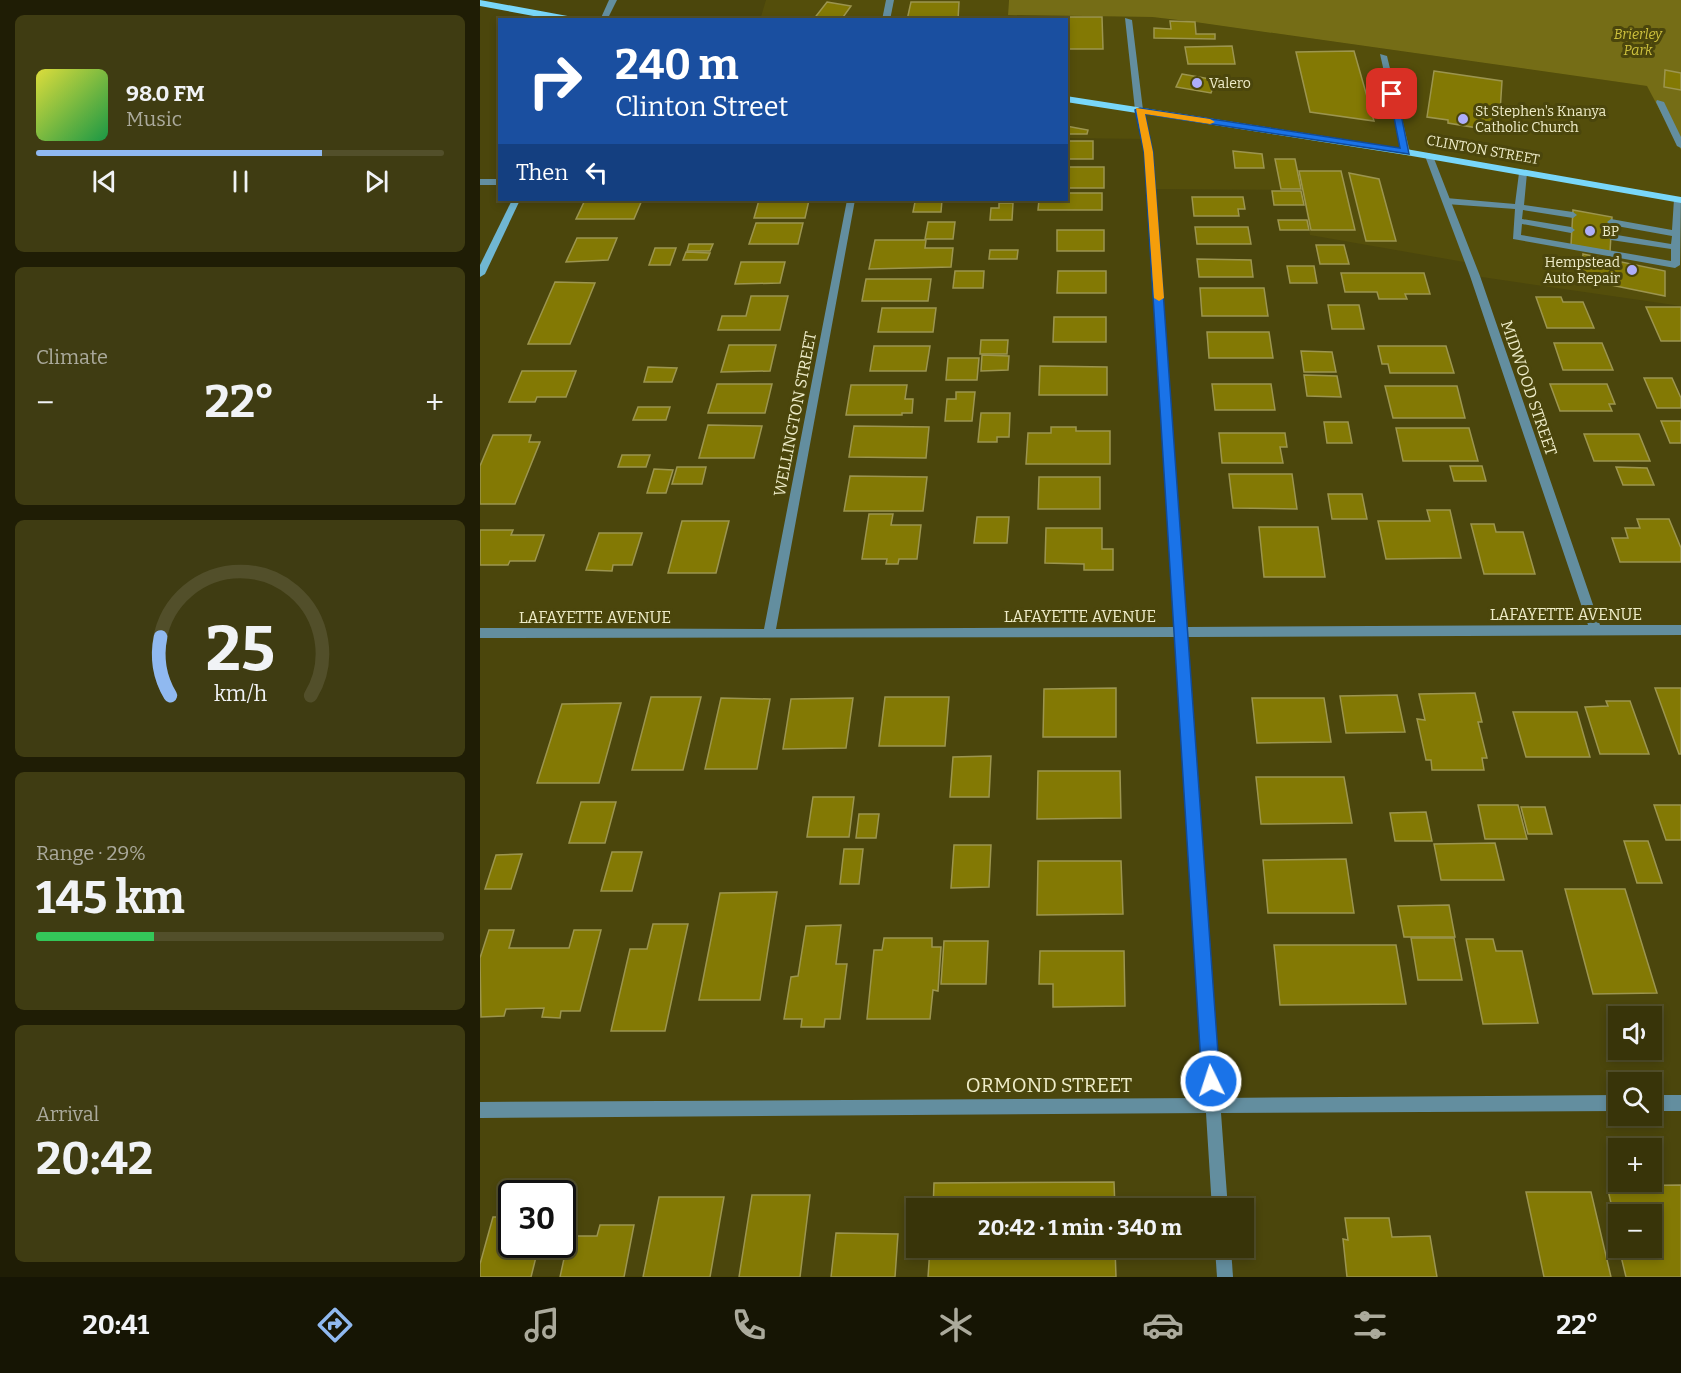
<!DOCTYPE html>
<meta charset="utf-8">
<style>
body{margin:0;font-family:Bitter,serif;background:#3f3c12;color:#f1f3f6;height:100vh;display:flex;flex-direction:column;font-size:22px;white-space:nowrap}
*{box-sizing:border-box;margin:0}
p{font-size:20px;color:#abaa9c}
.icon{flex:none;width:33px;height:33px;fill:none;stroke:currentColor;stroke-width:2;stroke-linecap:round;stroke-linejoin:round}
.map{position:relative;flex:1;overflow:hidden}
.drawer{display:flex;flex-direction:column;gap:15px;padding:15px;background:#1f1d05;width:480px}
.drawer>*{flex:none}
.banner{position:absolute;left:18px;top:18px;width:570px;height:183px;border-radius:0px;box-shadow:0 3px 9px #0003,0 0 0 2px #524f2a;background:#1a4fa0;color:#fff;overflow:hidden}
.controls{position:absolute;left:1128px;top:1006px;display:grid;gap:12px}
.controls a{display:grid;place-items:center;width:54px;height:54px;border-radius:0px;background:#383409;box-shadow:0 3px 9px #0003,0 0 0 2px #524f2a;font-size:30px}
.speed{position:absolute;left:18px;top:1180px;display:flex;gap:12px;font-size:30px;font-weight:700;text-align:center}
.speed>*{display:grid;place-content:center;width:78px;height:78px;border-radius:50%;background:#383409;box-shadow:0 3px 9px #0003,0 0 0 2px #524f2a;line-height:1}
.speed .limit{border:3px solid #111;border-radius:9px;background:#fff;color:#111}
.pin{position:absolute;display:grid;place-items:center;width:51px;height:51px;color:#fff;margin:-26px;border-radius:12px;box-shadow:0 3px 9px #0006}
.me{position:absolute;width:66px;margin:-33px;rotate:356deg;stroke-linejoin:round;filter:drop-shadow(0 0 4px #0008)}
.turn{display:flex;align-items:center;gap:21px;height:126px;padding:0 18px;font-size:27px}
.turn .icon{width:78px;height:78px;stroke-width:2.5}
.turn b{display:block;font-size:42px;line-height:51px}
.then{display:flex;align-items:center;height:57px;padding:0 18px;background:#0003;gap:12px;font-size:22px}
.big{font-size:45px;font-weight:700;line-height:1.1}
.drawer .widget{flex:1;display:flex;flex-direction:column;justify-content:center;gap:9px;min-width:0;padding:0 21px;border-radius:9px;background:#3f3c12}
.drawer .dial{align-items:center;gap:0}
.dial svg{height:156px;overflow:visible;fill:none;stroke:#524f2a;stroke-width:7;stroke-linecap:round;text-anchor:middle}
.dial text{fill:#f1f3f6;stroke:none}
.song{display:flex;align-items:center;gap:18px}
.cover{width:72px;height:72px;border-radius:9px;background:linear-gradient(135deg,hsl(60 70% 55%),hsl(140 70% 35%))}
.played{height:6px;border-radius:3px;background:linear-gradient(90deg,#90b9f0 70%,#524f2a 70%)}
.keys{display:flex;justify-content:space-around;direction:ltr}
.heat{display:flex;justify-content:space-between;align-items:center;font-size:33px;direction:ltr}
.charge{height:9px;border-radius:4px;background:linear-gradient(90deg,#34c759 29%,#524f2a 0)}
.trip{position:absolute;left:426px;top:1198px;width:348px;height:60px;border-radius:0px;background:#383409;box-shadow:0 3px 9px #0003,0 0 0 2px #524f2a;font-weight:700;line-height:60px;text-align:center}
.tab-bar{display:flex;height:96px;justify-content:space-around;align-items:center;background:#161504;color:#abaa9c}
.tab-bar .icon{width:42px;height:42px}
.tab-bar .current{color:#90b9f0}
.tab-bar b{font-size:27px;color:#f1f3f6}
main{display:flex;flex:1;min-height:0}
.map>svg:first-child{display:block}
</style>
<main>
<section class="drawer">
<div class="widget">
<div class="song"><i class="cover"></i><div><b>98.0 FM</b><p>Music</p></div></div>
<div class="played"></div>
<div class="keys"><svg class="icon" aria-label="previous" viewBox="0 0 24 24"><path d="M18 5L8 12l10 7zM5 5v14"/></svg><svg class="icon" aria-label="pause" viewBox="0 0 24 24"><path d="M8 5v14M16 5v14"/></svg><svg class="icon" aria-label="next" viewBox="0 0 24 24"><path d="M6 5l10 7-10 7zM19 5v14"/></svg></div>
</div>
<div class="widget"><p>Climate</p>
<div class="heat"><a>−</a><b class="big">22°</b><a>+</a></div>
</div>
<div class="widget dial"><svg viewBox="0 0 100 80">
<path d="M14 69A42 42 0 1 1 86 69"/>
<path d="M14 69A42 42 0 0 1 9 39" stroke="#90b9f0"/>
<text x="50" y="56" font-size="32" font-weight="700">25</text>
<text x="50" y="72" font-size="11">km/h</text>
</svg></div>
<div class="widget"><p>Range · 29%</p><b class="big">145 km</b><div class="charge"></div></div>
<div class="widget"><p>Arrival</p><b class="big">20:42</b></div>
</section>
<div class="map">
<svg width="1201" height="1277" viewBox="0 0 1201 1277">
<rect width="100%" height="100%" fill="#4b460c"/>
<path fill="#544e0b" d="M286,0H529L528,14L672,17L715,22L1168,86L1201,150V306L995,276L990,263L830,235L822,190L671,189L666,139L587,138L586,20H280Z"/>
<path fill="#756d16" d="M529,0H1201V150L1167,86L715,22L672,17L528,15Z"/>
<g fill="#837904" stroke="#9c954f" stroke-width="1.5">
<path d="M347,2L371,6L361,20H333Z"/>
<path d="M431,2H479L478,20H427Z"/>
<path d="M544,17H622L623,49H586V20H544Z"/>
<path d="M690,21L715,22L716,34H735V39L674,38V28L691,29Z"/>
<path d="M752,46L755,64H708L705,47Z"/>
<path d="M874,51L894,121L830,112L816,52Z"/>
<path d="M1185,70L1201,73V90L1184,87Z"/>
<path d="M954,71L1022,81L1019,128L998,125V128L968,123V120L947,117Z"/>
<path d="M702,74L736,80L731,93L696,87Z"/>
<path d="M586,126L608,130L607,134H586Z"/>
<rect x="586" y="141" width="27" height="18"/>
<path d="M753,151L782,154L784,168H755Z"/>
<path d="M795,159H815L821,189H801Z"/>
<rect x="586" y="167" width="38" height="21"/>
<path d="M819,171H861L875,230H831Z"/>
<path d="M869,173L899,179L916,241H886Z"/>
<path d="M792,191H821L824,205H794Z"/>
<path d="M586,193H622V210H558L559,200H586Z"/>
<path d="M712,197H763L765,209H758L759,216H714Z"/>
<path d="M105,200H162L154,219H96Z"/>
<path d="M279,200H329L325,218H274Z"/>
<path d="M402,200H462L461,212H433L435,202H401Z"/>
<path d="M519,203H533L532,220H510L511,208H519Z"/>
<path d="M1093,210L1132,217L1130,252L1091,245Z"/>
<path d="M798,220H827L829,230H800Z"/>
<path d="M448,222H475L473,239H445Z"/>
<path d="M276,223H323L318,244H269Z"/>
<path d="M715,227H768L771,244H717Z"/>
<rect x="577" y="230" width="47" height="21"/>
<path d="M97,238H137L128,260L86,262Z"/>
<path d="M395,240H446L445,248H473L471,267L389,269Z"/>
<path d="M209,244H233L230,251H207Z"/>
<path d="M836,245H864L869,264H840Z"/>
<path d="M175,248H196L190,265H169Z"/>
<path d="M510,250H538L537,259H509Z"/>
<path d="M206,252L230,253L227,260H203Z"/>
<path d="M1103,254L1185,271V296L1101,279Z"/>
<path d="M717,259L771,260L773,277H719Z"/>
<path d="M261,262H305L300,283L255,284Z"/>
<path d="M807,266H834L837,283H810Z"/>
<path d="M475,271H504L503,288H473Z"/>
<path d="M578,271H626V293H577Z"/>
<path d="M861,273H944L950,294H925L927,299H899L897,292H865Z"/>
<path d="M386,279H451L448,301H382Z"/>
<path d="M75,282L115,283L90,344H48Z"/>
<path d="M720,288H784L788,316H722Z"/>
<path d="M271,296H308L300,330H238L242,316H266Z"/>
<path d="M1056,297H1081L1083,302H1103L1114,328H1067Z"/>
<path d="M848,305H879L884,329H852Z"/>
<path d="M1166,307H1201V341H1181Z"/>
<path d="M402,308H456L453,332H398Z"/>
<path d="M574,317H626V342H573Z"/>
<path d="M727,332H789L793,358H729Z"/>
<path d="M501,340H528L527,354H500Z"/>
<path d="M1074,343H1122L1133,370H1083Z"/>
<path d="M249,345H296L290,371L241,372Z"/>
<path d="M394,346H450L446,371H390Z"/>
<path d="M898,346H966L974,373H910L908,364H902Z"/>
<path d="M821,351L852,352L856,372H824Z"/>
<path d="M502,355L529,356L528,370L501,371Z"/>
<path d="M468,358H499L497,380H466Z"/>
<path d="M560,366L627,367V395H559Z"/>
<path d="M168,367L197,368L192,382H164Z"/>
<path d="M42,371H96L86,397H57L55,402H29Z"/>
<path d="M824,375L857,376L861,397L827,396Z"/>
<path d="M1164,378H1192L1201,398V408H1177Z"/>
<path d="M237,384H292L285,413H228Z"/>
<path d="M732,384H791L795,410H735Z"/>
<path d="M1070,384H1127L1135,404H1129L1132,411H1080Z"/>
<path d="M371,385H427L425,399H433L432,413H422V415H366Z"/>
<path d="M905,386H977L985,418H913Z"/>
<path d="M476,392H495L492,421H465L467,399H476Z"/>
<path d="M158,407H190L186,420H153Z"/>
<path d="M501,413H530L529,437H517V442H498Z"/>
<path d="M1181,421H1201V443H1190Z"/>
<path d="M844,422H868L872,443H847Z"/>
<path d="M228,425L282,426L274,458H219Z"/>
<path d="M374,426L449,427L446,458L369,457Z"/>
<path d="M571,427H596V431H630V464H546L548,433H571Z"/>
<path d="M916,428H989L998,461H923Z"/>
<path d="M739,433H805L807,447H800L803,463H742Z"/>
<path d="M1104,434H1159L1170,461H1114Z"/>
<path d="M13,435H51L49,442H60L35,504H0V466Z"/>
<path d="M142,455H170L166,467H138Z"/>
<path d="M970,466H1002L1006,481H974Z"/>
<path d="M197,467H226L222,484H192Z"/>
<path d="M1136,467L1167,468L1174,485H1143Z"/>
<path d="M174,469L193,470L186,493H167Z"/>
<path d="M749,474H812L817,509L753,508Z"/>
<path d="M370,476L447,477L443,511H364Z"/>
<path d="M559,477H620V509H558Z"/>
<path d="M848,494H882L887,519H852Z"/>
<path d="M947,510H970L981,558L906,559L898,521H950Z"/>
<path d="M389,514H413L411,525H441L437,559H419L418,564H406L407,559H382Z"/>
<path d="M497,517H529L527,543H494Z"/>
<path d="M1157,519H1189L1201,548V562H1140L1132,538H1148L1145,528H1160Z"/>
<path d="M202,521H249L236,573H188Z"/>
<path d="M991,524H1014L1016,532H1043L1055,574H1004Z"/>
<path d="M779,527H838L845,577H784Z"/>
<path d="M566,528H622V549H633V570H604V564L565,563Z"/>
<path d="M0,530H33L31,535H64L55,561H30L28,565H0Z"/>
<path d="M119,533H162L152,565H133L132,571L106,570Z"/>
<path d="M636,688V737H563L564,689Z"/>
<path d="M1175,688H1201V754H1199Z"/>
<path d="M995,693L1002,722H998L1007,758H1002L1004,770H952L951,760H946L937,719L945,720L939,694Z"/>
<path d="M917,695L925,732L866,733L860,696Z"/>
<path d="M171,697H221L203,770H152Z"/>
<path d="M405,697H469L465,746H399Z"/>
<path d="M241,698L290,699L277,769H225Z"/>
<path d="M373,698L366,748L303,749L311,699Z"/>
<path d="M772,698H844L851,742L777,743Z"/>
<path d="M1126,701H1150L1169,754H1120L1105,707L1128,706Z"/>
<path d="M141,703L119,783H57L82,704Z"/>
<path d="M1033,712H1097L1110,757H1046Z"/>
<path d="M511,756L509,797H470L473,757Z"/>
<path d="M558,771H640L641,818L557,819Z"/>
<path d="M776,777H864L872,823L781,824Z"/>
<path d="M333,797H374L369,837H327Z"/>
<path d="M101,802H136L125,843H89Z"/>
<path d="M998,805H1038L1047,839H1005Z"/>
<path d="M1174,805H1201V840H1186Z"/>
<path d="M1041,807H1065L1072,834H1048Z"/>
<path d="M946,812L952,841H915L910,813Z"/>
<path d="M379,814H399L396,838H376Z"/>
<path d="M1144,841H1168L1182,883H1157Z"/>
<path d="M1015,843L1024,880H961L954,844Z"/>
<path d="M474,845H511L509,887L471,888Z"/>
<path d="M364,849H383L379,884H360Z"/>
<path d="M132,852H162L152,891H121Z"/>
<path d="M42,854L31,889H5L16,855Z"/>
<path d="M866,859L874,913H788L783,860Z"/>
<path d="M558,861H641L643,914L557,915Z"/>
<path d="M1085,889H1145L1177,993L1113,994Z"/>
<path d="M297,892L280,1000H219L240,893Z"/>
<path d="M969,905L975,937H924L918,906Z"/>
<path d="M173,924H208L185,1031H131L150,949H167Z"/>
<path d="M361,925L356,964H367L360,1019H345L344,1027H321L322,1019H304L311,977L318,976L326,926Z"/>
<path d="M9,930H34L29,948H89L94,930H121L100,1011H81L80,1018L62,1017L64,1008L26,1009L24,1016L1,1017L0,958Z"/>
<path d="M404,938H452V947H461L458,991L453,990L450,1019H387L394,950H402Z"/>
<path d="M931,938H974L982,980H938Z"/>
<path d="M986,939H1013L1016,951H1042L1058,1023L1003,1024Z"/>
<path d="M464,941H508L506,984H461Z"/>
<path d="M794,945H916L926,1004L800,1005Z"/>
<path d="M560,951H644L645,1006L573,1007V984H559Z"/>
<path d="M634,1182L635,1209H453L454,1183Z"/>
<path d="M1201,1185V1277H1146L1139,1248H1172V1215H1138V1247L1128,1203H1131L1127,1186Z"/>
<path d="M1046,1192H1111L1131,1277H1064Z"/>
<path d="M272,1195H330L320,1277H259Z"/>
<path d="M179,1197H244L230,1277H163Z"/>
<path d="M22,1200H32V1245H59L51,1277H0V1264L13,1217H17Z"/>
<path d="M865,1218H909L912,1237L950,1236L957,1277H867L863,1239L868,1240Z"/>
<path d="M120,1225H154L144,1277H80L89,1236H117Z"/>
<path d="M356,1233L418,1234L415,1277H351Z"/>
<path d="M450,1248H635L636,1277H448Z"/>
</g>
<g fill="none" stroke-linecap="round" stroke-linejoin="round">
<g fill="#638e9f" fill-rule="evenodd">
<path d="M1177,100L1184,102L1201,137V148L1197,146L1176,102Z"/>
<path d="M1043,170L1047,173L1044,205L1093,212L1097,215L1093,218L1043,210L1042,219L1091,227L1095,230L1091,233L1042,224L1041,235L1191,261V249L1131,240L1127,237L1131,234L1191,244L1192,236L1131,225L1127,222L1131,219L1192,230L1194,199L1195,197H1201L1200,265L1195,268L1033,239L1035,209L966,204L962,201L966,198L1035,204L1039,173Z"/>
</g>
<g fill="#638e9f" fill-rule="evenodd">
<path d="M129,0H137L127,20H120Z"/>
<path d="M406,0H414L410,20H402Z"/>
<path d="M645,18L652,20L663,110L673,152L707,627L1108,625L990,276L945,156L949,153L953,156L1000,276L1120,625H1201V635L708,637L740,1098L1138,1095V1111L741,1113L748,1209H732L726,1113L0,1118V1102L725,1098L696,637L0,638V628L284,629L367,200H375L296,629L695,627L665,152L655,110Z"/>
<path d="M900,54L907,56L930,152L929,154L922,152Z"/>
<rect x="0" y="179" width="20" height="6"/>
<rect x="1172" y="1095" width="29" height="16"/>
<path d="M735,1248H751L753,1277H737Z"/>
</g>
<path fill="#70b7d2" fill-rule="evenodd" d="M32,200H40L5,274L0,277V265Z"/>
<g fill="#79d7f9" fill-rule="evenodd">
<path d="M0,0L93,17L97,20H75L0,6Z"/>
<path d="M586,96L926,149L1201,197V203L926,155L586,102Z"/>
</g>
</g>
<path fill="#1a73e8" stroke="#114b97" stroke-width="1.5" d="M909,92L917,94L929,154L665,114L673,152L740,1081L737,1088L731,1090L725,1088L722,1081L664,152L655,110L660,108L920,148Z"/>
<path fill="#f59e0b" d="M656,108L730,119L735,122L730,124L665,114L673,152L684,298L679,301L674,298L664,152Z"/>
<g fill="#aeaefa" stroke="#4b460c" stroke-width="2">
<circle cx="717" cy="83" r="6"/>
<circle cx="983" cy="119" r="6"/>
<circle cx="1110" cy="231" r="6"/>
<circle cx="1152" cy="270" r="6"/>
</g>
<g text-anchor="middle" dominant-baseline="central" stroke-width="6" stroke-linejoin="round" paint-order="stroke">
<g font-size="14" font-style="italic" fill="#cfc23d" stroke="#4b460c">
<text x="1158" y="34">Brierley<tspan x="1158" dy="16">Park</tspan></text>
</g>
<g font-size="14" fill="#efedc9" stroke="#4b460c" text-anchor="start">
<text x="729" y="83">Valero</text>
<text x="995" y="111">St Stephen's Knanya<tspan x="995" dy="16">Catholic Church</tspan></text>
<text x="1122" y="231">BP</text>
<text x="1140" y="262" text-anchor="end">Hempstead<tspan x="1140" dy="16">Auto Repair</tspan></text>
</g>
<g font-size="14" fill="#efedc9" stroke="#4b460c">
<text transform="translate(1003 150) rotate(10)">CLINTON STREET</text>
</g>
<g font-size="16" fill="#efedc9" stroke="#4b460c">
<text transform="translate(1049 388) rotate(71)">MIDWOOD STREET</text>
<text transform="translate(315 414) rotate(-79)">WELLINGTON STREET</text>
<text x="1086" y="614">LAFAYETTE AVENUE</text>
<text x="600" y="616">LAFAYETTE AVENUE</text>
<text x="115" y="617">LAFAYETTE AVENUE</text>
</g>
<g font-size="20" fill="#efedc9" stroke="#4b460c">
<text x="569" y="1085">ORMOND STREET</text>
</g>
</g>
</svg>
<div class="controls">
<a><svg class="icon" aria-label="sound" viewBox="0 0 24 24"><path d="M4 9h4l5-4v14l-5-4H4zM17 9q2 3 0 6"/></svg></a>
<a><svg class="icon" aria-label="search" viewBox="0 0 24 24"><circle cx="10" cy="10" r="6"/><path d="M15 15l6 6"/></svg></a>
<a>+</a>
<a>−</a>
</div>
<div class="speed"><div class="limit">30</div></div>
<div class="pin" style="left:912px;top:94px;background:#d93025"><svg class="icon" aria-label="arrive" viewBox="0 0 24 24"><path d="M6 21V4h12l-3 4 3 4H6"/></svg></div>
<svg class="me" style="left:731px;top:1081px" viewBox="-20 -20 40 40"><circle r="17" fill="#1a73e8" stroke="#fff" stroke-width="3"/><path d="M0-11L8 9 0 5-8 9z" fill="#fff"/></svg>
<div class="trip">20:42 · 1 min · 340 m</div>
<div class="banner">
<div class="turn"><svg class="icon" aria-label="right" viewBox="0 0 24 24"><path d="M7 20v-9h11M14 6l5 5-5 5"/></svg><div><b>240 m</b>Clinton Street</div></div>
<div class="then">Then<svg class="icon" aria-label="left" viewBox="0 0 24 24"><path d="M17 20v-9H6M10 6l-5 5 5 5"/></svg></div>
</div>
</div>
</main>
<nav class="tab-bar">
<b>20:41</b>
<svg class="icon current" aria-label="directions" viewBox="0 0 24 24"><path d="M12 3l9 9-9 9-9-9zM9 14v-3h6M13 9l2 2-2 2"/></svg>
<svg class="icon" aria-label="music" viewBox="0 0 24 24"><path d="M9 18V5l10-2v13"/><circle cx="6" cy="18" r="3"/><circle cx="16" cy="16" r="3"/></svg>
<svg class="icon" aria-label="phone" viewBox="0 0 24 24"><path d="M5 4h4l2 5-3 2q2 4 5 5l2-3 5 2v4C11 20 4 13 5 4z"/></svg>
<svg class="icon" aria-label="climate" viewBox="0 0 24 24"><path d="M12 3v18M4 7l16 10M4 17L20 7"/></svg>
<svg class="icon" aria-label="car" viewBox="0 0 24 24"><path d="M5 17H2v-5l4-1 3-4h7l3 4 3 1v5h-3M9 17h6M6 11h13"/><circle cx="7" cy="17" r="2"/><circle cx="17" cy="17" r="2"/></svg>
<svg class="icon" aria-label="filters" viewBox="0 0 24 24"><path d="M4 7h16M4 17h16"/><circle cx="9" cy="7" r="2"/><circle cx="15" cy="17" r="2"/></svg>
<b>22°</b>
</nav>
